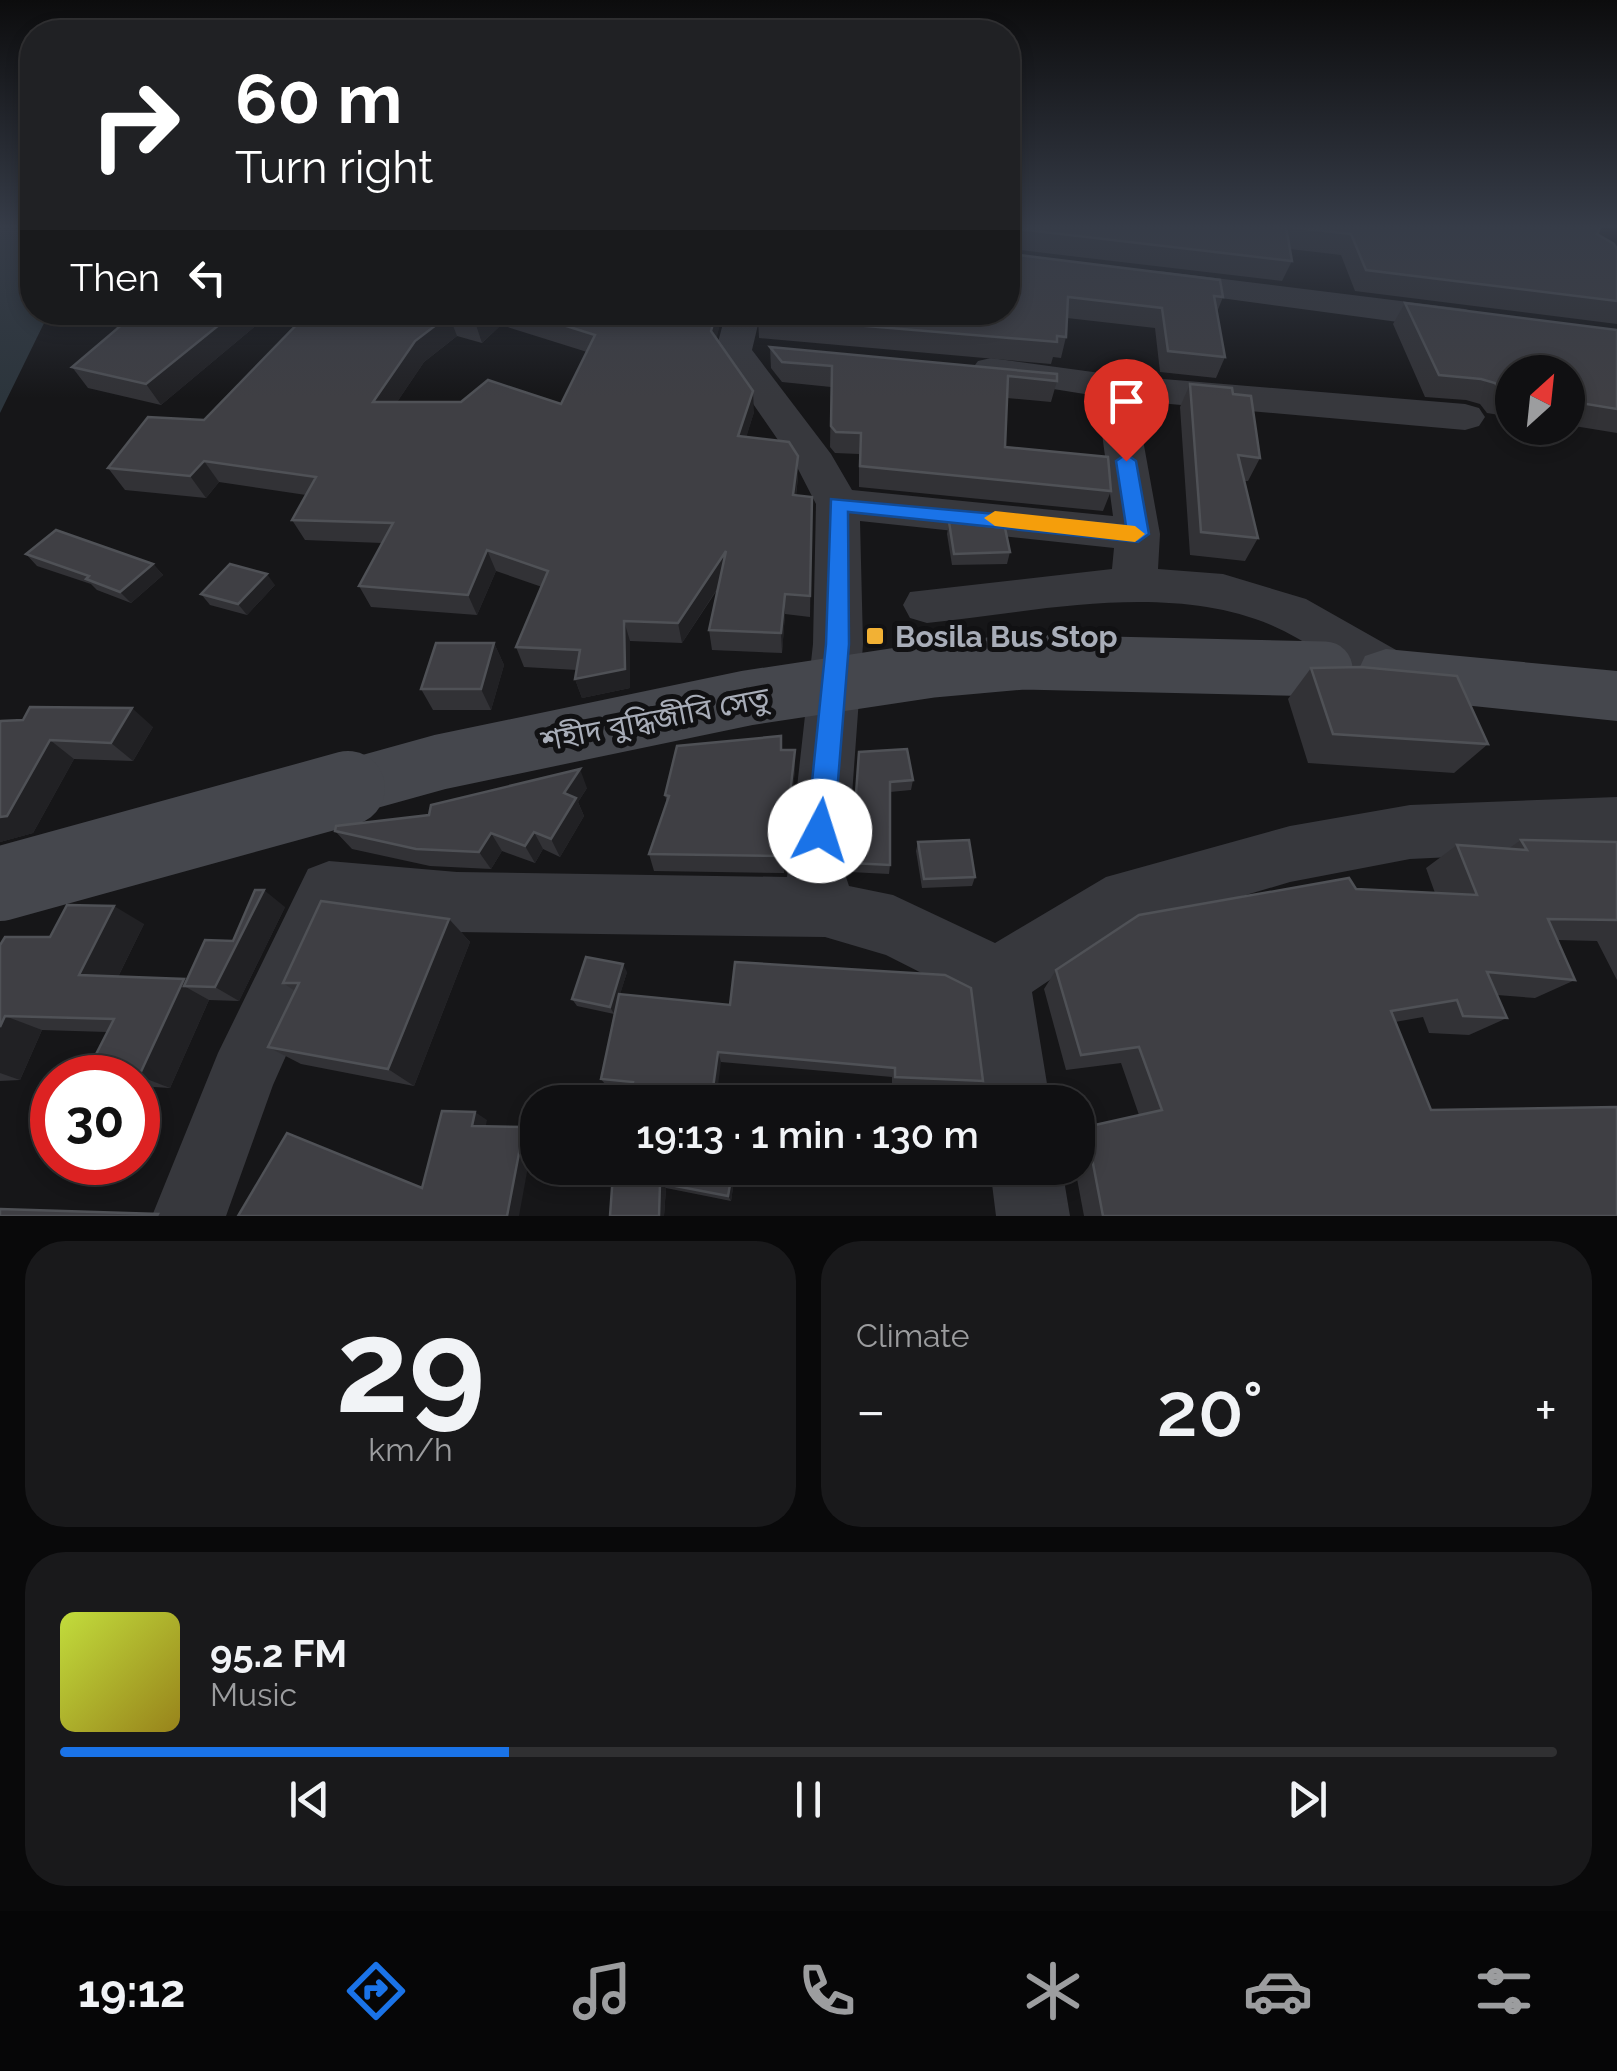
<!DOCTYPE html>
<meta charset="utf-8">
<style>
body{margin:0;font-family:Raleway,"Noto Sans Bengali",sans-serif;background:#19191b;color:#f1f3f6;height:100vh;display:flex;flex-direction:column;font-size:38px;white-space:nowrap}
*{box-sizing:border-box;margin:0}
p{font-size:32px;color:#9c9d9f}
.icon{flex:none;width:55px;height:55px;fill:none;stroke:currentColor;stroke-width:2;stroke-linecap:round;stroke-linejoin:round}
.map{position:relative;height:1216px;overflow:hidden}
.drawer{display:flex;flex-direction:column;gap:25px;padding:25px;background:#09090a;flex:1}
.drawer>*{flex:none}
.hud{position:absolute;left:20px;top:20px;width:1000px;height:305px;border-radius:40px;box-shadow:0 5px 15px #0003,0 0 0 2px #303032;background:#202124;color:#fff;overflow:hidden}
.needle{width:65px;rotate:27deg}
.buttons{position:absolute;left:1495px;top:355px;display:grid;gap:20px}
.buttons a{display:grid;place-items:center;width:90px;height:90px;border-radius:50%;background:#101012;box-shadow:0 5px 15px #0003,0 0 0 2px #303032;font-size:50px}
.speed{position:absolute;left:30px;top:1055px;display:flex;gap:20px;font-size:50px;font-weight:700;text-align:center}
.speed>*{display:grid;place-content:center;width:130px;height:130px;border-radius:50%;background:#101012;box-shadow:0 5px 15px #0003,0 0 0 2px #303032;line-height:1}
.speed .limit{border:15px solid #d22;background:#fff;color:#111}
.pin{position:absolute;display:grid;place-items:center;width:85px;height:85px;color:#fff;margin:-102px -42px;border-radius:50% 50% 50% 0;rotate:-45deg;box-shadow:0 0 10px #0007}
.pin .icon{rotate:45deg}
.me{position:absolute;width:110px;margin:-55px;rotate:5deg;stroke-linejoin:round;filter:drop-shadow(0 0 8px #0008)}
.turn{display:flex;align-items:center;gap:35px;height:210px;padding:0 50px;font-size:45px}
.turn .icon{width:130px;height:130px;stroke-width:2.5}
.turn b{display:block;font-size:70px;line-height:85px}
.then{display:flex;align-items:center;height:95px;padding:0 50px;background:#0003;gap:20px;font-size:38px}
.big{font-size:75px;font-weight:600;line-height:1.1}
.drawer .widget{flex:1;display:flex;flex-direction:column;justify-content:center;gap:15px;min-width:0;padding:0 35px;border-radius:40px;background:#19191b}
.drawer .dial{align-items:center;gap:0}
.dial b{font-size:130px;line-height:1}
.song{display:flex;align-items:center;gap:30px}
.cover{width:120px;height:120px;border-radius:15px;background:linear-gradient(135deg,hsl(70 70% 55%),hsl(50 70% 35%))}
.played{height:10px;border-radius:5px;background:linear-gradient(90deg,#1a73e8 30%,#303032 30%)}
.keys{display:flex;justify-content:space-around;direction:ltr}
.heat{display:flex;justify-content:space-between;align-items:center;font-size:55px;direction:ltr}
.drawer .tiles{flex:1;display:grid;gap:25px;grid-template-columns:1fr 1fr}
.widget:last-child{grid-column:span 2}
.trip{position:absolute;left:520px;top:1085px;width:575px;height:100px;border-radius:40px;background:#101012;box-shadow:0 5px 15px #0003,0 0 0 2px #303032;font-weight:600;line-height:100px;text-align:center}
.dock{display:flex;height:160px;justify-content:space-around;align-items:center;background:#060607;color:#9c9d9f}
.dock .icon{width:70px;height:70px}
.dock .active{color:#1a73e8}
.dock b{font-size:45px;color:#f1f3f6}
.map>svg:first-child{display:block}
</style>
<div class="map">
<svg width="1617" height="1216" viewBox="0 0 1617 1216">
<rect width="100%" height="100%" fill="#161618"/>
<path fill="#2c353c" d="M0,227H32V312L49,313L0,413Z"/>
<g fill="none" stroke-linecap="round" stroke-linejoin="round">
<g fill="#37383d" fill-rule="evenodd">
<path d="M1159,271L1465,309L1477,313L1483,320L1477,327L1465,331L1147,288L1142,281L1147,274Z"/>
<path d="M726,312H761L752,350L831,454L852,490L1113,516L1097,396L978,377L972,369L978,361L991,358L1115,375L1465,404L1479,408L1485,417L1479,426L1465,430L1136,401L1160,534L1158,569L1223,574L1306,599L1412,659L1419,674L1412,689L1394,695L1376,689C1342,668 1307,640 1271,625C1165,581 1036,612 927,623L910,618L903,605L910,592L1112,569L1114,548L860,521L863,644L846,877L849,886L893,895L995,943L1106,877L1290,826L1410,805L1617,797V849L1410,859L1290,882L1121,932L1032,992L1050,1102H982L969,997L886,955L825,937L457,932L346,921L273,1085L226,1216H152L218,1053L308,869L329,861L457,872L787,877L813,644L816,504L798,469L716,350Z"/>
<path d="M990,1168H1062L1070,1216H996Z"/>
</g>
<path fill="#45474d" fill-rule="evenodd" d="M1386,649L1617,671V721L1386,697L1365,690L1357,673L1365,656Z"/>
<path stroke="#45474d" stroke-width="55" d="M339,790L440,762L747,698L932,670L1023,662L1325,669"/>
<path stroke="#45474d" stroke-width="74" d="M0,884L348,788"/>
</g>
<g fill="#323236" fill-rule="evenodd">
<path d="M1008,227H1601L1597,234L1617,249V324L1355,291L1341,255L1290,249L1292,261L1282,281L1011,249V254L1223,297L1217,312L1225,357L1216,378L1160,372L1155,328L1067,318L1066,337L1061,358L1053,357L1051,364L759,338L758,317Z"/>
<path d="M1405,303L1617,330V433L1568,425V372H1512V417L1487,413L1480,404L1466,400L1425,397L1393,324Z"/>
<path d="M99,312H272L161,405L88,388L72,367L118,328L107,324Z"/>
<path d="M309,312H723L716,339L754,412L746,437L798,477L796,496L812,497L810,617L785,614L782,653L712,650L709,630L719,587L682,643L630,641V688L582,698L575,679L577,670L524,667L516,647L542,587L496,571L477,615L371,607L359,586L382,543L305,540L292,520L306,495L219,482L206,498L125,490L108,468L204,420ZM501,325L587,352L561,404L397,402L424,362L457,336L482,343Z"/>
<path d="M770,347L1057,381L1051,402L1007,398L1005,447L1111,491L1103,511L859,487V454L835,453L830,447L831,387L782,382L771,368Z"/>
<path d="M1190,384L1233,394L1260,458L1248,481H1244L1258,538L1245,561L1190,555L1180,407Z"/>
<path d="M949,522L1010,552L1007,564L952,565L947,534Z"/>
<path d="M26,554L153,564L163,575L131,603L97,590L91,584L37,566Z"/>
<path d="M275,585L247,615L210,605L201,594Z"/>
<path d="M494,643L504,665L491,710H433L421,689Z"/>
<path d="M1311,668L1488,744L1454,773L1308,763L1288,699Z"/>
<path d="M0,723L153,727L133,761L74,759L33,833L0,842Z"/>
<path d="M782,750L795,769L784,873L654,871L649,854L667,803L665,795Z"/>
<path d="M859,752L913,780L911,790L890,792V865L889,874L850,872Z"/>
<path d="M587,788L578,802L584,816L560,857L543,849L535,863L502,851L491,869L430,866L352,849L335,831Z"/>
<path d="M1521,840L1617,842V980L1597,941L1558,940L1575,980L1535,998L1497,995L1507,1018L1469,1035L1429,1033L1423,1017L1395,1022L1431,1110L1617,1216H1084L1075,1168H1078V1133L1086,1127L1139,1115L1121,1063L1066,1070L1044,989L1056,970L1356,889L1435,893L1426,868L1457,845L1508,849Z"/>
<path d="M918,842L975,877L972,886L922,888L916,851Z"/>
<path d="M285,907L239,1001L209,1000L170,1088L138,1086V1078H101L87,1072L107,1032L42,1030L20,1080L0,1081V945L144,924L118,977L184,979L187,981L233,941Z"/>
<path d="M449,919L470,942L414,1086L301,1064L268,1047L295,991L283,983Z"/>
<path d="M627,972L620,994L983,1081L977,1090L892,1085V1077L721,1062L631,1090L608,1088L601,1079L614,1014L577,1006L572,999Z"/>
<path d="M736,1168L731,1201L666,1188L664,1216H610L612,1176L609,1173Z"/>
</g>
<g fill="#212124">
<path d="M235,312H272L161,405L146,384Z"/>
<path d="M485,312H497L501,325L482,343L475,322Z"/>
<path d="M716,312H723L713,352L711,331Z"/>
<path d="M449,315L457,336L424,362L383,423L373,402L415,341Z"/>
<path d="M753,391L754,412L740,458L738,436Z"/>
<path d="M798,456V477L793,516V495Z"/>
<path d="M204,461L219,482L206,498L190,476Z"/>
<path d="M487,550L496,571L477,615L468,595Z"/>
<path d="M726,551L728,572L682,643L678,623Z"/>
<path d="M153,564L163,575L131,603L120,592Z"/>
<path d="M267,574L275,585L247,615L238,604Z"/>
<path d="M785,594V614L782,653L781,633Z"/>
<path d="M624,621L630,641V688L582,698L575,679Z"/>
<path d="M494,643L504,665L491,710L481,689Z"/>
<path d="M132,708L153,727L133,761L111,743Z"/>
<path d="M50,740L74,759L33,833L0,842V817Z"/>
<path d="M795,750V769L784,873L783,856Z"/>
<path d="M580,769L587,788L578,802L584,816L560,857L551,839L564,793Z"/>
<path d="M534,832L543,849L535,863L525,846Z"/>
<path d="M491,833L502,851L491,869L479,852Z"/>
<path d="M264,890L285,907L239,1001L215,987Z"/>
<path d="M114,906L144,924L111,991L79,975Z"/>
<path d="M449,919L470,942L414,1086L388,1069Z"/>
<path d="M623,964L627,972L614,1014L610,1007Z"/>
<path d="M184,979L197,987L184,986L209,1000L170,1088L139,1076Z"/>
<path d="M5,1016L42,1030L20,1080L0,1073V1027Z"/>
<path d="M718,1052L721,1062L716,1102H711Z"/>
<path d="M475,1112L487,1120L484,1134L472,1126Z"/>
<path d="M524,1127L534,1134L519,1216H507Z"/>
<path d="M733,1168H736L731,1201L728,1196Z"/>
<path d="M660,1183L666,1188L664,1216H659Z"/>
</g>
<g fill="#3f3f44" stroke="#4f5156" stroke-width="2.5">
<path d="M1008,227H1286L1292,261L1009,228L1011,254L1220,280L1223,297L1214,296L1225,357L1168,351L1162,308L1068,297L1066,337L1057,336V342L758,317V312H1008Z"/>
<path d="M1289,227H1601L1597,234L1614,244L1617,249V301L1366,270L1351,234Z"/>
<path d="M1405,303L1617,330V409L1568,401V372H1512V393L1502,392L1495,383L1481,379L1439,375Z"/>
<path d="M118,312H235L146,384L72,367L131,317Z"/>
<path d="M309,312H485L475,322L449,315L415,341L373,402H461L488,380L561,404L595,335L522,312H716L711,331L753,391L738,436L789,442L798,456L793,495L812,497L810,596L785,594L781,633L709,630L726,551L678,623L624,621L625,669L575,679L580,650L516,647L548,571L487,550L468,595L359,586L393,523L292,520L316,477L204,461L190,476L108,468L148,417L204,420Z"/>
<path d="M770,347L1057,374V381L1008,376L1005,447L1108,457L1111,491L860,466L861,433L836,432L831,426L832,366L782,362Z"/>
<path d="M1190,384L1232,388L1233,394L1251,396L1260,458L1238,455L1258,538L1201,532Z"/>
<path d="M949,522L1005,528L1010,552L954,554Z"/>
<path d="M56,530L153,564L120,592L86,579L89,576L26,554Z"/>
<path d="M230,564L267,574L238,604L201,594Z"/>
<path d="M436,643H494L481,689H421Z"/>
<path d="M1361,667L1457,676L1488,744L1333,734L1311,668Z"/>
<path d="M30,707L132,708L111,743L50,740L7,816L0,817V723L1,721L23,720Z"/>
<path d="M781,736V750H795L783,856L649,854L669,796L665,795L677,746Z"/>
<path d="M907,749L913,780L890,782V865L851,863L859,752Z"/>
<path d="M580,769L564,793L576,798L551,839L534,832L525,846L491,833L479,852L416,849L335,831L336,826L429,815L431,805Z"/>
<path d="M969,840L975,877L924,879L918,842Z"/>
<path d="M1521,840L1617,842V920L1548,919L1575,980L1487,972L1507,1018L1463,1016L1457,1000L1391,1011L1431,1110L1617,1107V1216H1103L1086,1127L1162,1110L1139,1047L1081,1055L1056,970L1139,915L1349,878L1356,889L1477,895L1457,845L1527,850Z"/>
<path d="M255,890H264L215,987L184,986L205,940L233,941Z"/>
<path d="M321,901L449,919L388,1069L268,1047L299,983H283Z"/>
<path d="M67,905L114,906L79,975L184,979L139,1076L87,1072L114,1019L5,1016L0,1027V945L5,937H50Z"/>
<path d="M586,957L623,964L610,1007L572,999Z"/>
<path d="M735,962L945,975L971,988L983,1081L895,1077V1068L718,1052L711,1102H628L633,1082L601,1079L619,994L730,1005Z"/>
<path d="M442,1111L475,1112L472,1126L524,1127L507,1216H238L287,1133L422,1188Z"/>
<path d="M610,1168H733L728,1196L660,1183L659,1216H610L613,1174L609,1173Z"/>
<path d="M0,1209L158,1214L157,1216H0Z"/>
</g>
<linearGradient id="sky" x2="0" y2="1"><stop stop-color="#0c0c0d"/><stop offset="0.57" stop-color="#363c48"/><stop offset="1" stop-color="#363c48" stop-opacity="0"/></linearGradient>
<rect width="1617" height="398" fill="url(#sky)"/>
<path fill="#1a73e8" stroke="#114b97" stroke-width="2.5" d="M1126,454L1136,461L1149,534L1138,542L848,512L849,644L834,831L830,840L820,844L811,840L807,831L826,644L831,499L1126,526L1116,461Z"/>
<path fill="#f59e0b" d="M995,511L1135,526L1145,534L1135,542L995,526L984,518Z"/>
<rect fill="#f2b134" stroke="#111113" stroke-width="4" x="865" y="626" width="20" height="20" rx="5"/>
<g text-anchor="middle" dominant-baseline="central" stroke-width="10" stroke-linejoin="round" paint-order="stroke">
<g font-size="30" font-weight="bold" fill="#a8adb8" stroke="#111113" text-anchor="start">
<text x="895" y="636">Bosila Bus Stop</text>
</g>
<g font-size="30" fill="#a8adb8" stroke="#111113">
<text transform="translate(655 719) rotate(-11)">শহীদ বুদ্ধিজীবি সেতু</text>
</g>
</g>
</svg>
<div class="buttons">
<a><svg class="needle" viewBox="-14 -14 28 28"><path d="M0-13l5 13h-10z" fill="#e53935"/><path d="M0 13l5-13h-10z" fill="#9c9d9f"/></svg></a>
</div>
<div class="speed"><div class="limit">30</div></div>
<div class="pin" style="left:1126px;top:461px;background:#d93025"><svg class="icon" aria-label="arrive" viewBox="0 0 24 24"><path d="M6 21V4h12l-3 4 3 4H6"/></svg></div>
<svg class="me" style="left:820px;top:831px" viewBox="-20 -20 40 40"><circle r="19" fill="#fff"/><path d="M0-13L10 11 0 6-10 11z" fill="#1a73e8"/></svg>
<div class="trip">19:13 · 1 min · 130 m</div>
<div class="hud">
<div class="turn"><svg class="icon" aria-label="right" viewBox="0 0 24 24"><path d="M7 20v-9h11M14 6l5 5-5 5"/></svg><div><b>60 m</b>Turn right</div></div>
<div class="then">Then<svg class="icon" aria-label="left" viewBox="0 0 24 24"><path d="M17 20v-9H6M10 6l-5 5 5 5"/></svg></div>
</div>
</div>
<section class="drawer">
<div class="tiles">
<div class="widget dial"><b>29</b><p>km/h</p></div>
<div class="widget"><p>Climate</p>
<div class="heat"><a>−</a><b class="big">20°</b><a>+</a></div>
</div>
<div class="widget">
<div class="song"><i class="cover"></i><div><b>95.2 FM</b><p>Music</p></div></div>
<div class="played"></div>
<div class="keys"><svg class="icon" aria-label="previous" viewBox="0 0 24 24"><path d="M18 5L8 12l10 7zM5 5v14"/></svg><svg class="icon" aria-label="pause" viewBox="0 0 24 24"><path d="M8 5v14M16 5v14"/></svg><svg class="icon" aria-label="next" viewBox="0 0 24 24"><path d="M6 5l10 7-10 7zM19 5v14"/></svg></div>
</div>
</div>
</section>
<nav class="dock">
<b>19:12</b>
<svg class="icon active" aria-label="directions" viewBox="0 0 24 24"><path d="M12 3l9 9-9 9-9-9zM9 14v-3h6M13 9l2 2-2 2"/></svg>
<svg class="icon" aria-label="music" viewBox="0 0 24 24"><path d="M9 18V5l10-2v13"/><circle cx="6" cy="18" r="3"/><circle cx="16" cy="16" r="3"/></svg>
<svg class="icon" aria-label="phone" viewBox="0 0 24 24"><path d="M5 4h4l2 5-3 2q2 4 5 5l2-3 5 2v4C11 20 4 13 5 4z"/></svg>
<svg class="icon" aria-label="climate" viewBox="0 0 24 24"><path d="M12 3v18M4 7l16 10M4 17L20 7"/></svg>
<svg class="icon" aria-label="car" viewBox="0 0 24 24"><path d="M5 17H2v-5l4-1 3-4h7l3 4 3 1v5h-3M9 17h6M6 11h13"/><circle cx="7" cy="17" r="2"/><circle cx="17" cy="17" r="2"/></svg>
<svg class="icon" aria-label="filters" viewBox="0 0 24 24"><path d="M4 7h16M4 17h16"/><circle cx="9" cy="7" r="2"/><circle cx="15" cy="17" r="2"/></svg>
</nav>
